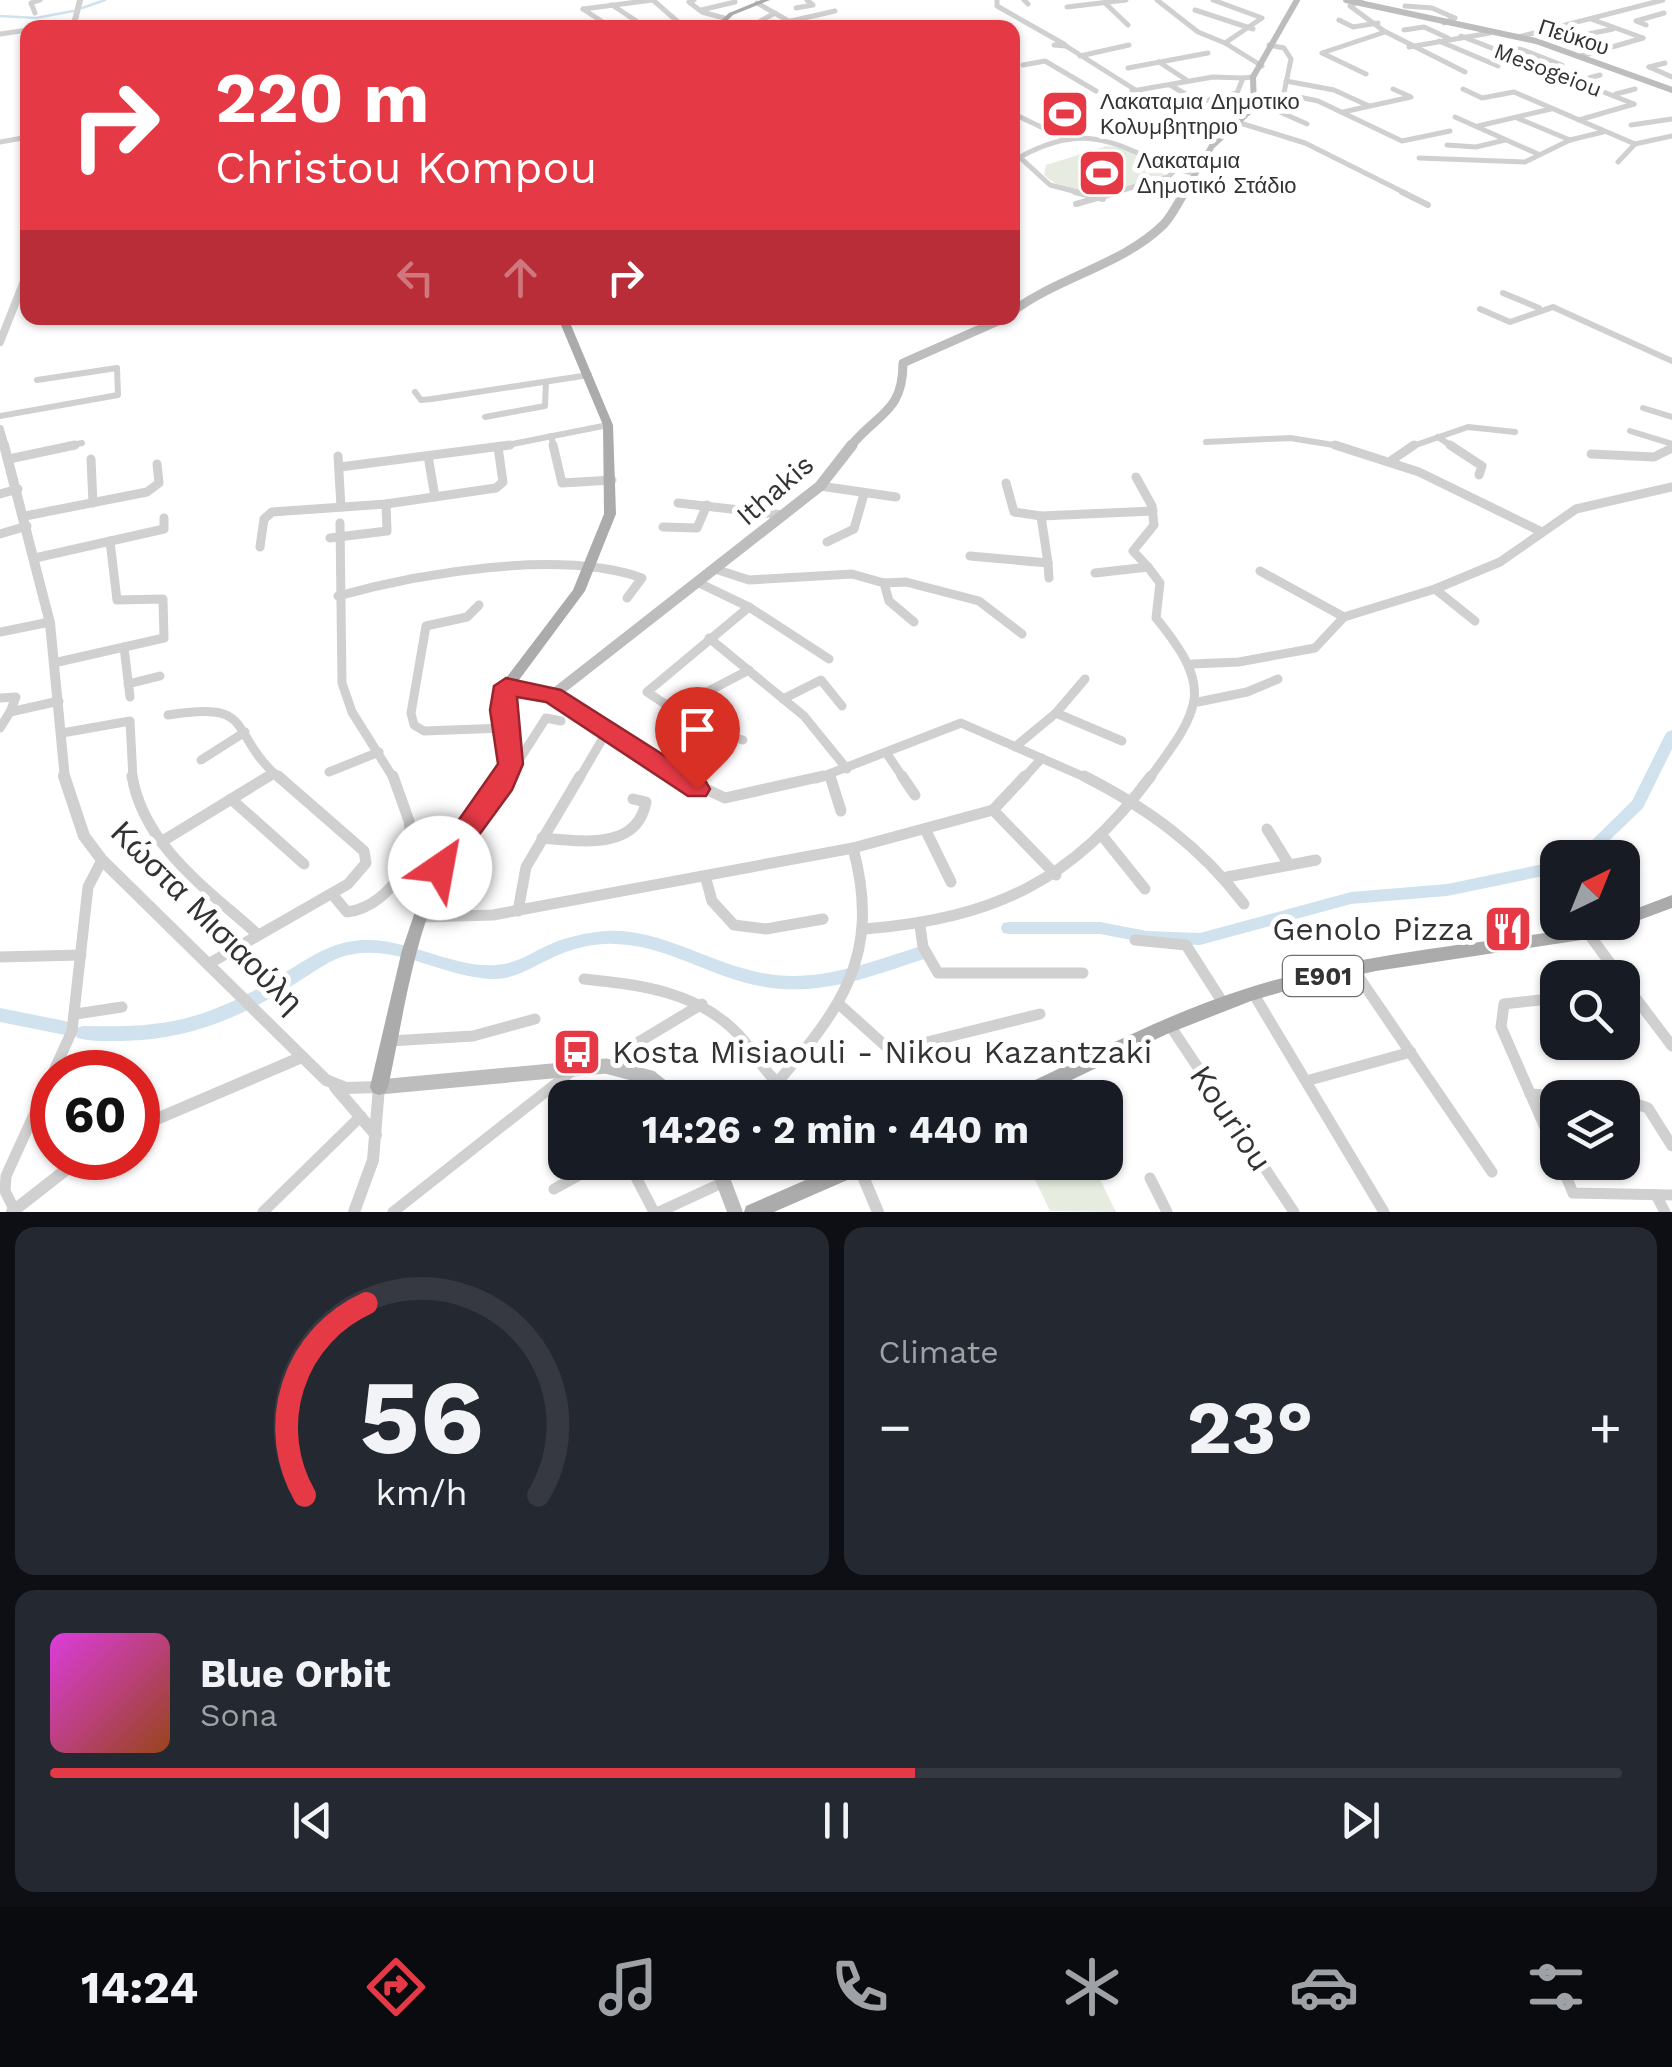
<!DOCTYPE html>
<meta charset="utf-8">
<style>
body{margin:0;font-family:"Work Sans",sans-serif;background:#242831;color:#f1f3f6;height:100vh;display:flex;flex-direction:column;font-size:38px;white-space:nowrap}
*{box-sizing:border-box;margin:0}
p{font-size:32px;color:#9ea1a6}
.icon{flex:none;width:55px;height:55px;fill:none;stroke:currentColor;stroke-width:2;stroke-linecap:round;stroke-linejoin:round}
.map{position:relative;height:1212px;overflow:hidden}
.drawer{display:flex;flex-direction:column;gap:15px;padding:15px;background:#0d0f14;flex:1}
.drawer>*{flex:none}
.guide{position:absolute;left:20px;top:20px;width:1000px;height:305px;border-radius:20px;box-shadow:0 2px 8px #0004;background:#e63946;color:#fff;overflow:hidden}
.needle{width:65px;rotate:43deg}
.controls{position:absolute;left:1540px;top:840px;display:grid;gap:20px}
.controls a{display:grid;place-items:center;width:100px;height:100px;border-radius:20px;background:#171b24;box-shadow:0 2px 8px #0004;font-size:50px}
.speed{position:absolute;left:30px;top:1050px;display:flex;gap:20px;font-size:50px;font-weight:700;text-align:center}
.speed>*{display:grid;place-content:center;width:130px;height:130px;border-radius:50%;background:#171b24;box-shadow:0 2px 8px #0004;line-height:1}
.speed .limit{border:15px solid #d22;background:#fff;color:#111}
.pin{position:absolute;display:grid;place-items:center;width:85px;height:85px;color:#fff;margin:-102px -42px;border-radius:50% 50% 50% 0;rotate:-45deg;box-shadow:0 0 10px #0007}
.pin .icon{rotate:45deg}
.me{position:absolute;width:110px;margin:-55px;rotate:33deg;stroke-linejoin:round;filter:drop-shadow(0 0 8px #0008)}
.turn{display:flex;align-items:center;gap:35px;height:210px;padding:0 30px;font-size:45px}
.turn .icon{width:130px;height:130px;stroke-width:2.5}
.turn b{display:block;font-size:70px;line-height:85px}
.lanes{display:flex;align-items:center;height:95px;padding:0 30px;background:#0003;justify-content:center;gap:50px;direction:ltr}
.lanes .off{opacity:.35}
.big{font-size:75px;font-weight:700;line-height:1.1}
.drawer .card{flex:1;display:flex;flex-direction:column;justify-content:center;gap:15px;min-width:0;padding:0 35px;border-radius:20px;background:#242831}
.drawer .dial{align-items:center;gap:0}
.dial svg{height:260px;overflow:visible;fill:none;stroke:#363941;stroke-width:7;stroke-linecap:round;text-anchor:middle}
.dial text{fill:#f1f3f6;stroke:none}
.song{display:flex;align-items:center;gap:30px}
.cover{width:120px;height:120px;border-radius:15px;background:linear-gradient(135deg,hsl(300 70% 55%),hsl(20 70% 35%))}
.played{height:10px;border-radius:5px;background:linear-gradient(90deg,#e63946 55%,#363941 55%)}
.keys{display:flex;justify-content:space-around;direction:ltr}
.heat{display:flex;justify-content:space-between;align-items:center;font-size:55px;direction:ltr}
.drawer .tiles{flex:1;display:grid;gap:15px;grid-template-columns:1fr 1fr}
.card:last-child{grid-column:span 2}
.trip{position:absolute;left:548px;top:1080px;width:575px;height:100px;border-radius:20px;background:#171b24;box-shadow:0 2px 8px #0004;font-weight:700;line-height:100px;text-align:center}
.tabs{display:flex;height:160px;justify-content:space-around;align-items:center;background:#090b0e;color:#9ea1a6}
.tabs .icon{width:70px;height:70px}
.tabs .current{color:#e63946}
.tabs b{font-size:45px;color:#f1f3f6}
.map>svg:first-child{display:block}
</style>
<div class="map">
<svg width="1672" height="1212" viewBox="0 0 1672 1212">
<rect width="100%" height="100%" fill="#fff"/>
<g fill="#e6ecdf">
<path d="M1107,146L1131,149L1159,163L1157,171L1167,176C1127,190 1081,207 1044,175L1046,165Z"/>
<path d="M1027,1163H1092L1116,1212L1050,1211Z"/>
</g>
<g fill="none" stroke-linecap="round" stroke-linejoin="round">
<g stroke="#cfe2ee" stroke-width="2.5">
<path d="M82,8L105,0"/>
<path d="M0,16L36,18L73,11"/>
</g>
<g fill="#cfe2ee" fill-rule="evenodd">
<path d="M1672,730V749L1643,808L1591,858H1574L1632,801L1665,735L1667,732Z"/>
<path d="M1558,861V873L1447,896L1351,904L1200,945L1147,943L1100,934H1009L1003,933L1001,928L1003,923L1009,922H1100L1147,931L1200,933L1351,892L1447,884Z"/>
<path d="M605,931C658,928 702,959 753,971C810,986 864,964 918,947L924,949L926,954L924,959C852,983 799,1004 724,976C688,963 654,945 615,944C598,943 579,947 563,953C539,962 518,980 492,979C439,977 389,938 336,959C317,968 301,981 283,991C233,1021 182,1040 123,1041C108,1041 91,1042 77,1038L75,1033L77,1028L83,1026C160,1028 198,1022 266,984C292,970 316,949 347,942C399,931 445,968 496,965C517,964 534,951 553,943C570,936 587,933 605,931Z"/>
<path d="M0,1008L65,1021L71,1023L73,1028L71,1033L65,1035L0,1022Z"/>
</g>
<g stroke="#d0d0d0" stroke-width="5">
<path d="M694,0L689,2L702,12L724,18"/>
<path d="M997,0V6L1064,44"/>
<path d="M1024,0L1028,4"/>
<path d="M1157,0L1198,32L1225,43"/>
<path d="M1213,0L1262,18L1225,43L1262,66"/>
<path d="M1361,0L1350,6L1384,31L1465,72"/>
<path d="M757,3L801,28"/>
<path d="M1105,3L1128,25"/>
<path d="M612,5L647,28"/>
<path d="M1405,6L1432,8L1455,18L1444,23"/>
<path d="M1067,7L1126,0"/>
<path d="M796,8L813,5L807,0"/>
<path d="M583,9L653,0L685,28"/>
<path d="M583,9L612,28"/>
<path d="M701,10L735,2"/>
<path d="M1195,10L1253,29"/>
<path d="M35,13L31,3L40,0"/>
<path d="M1591,19L1643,38"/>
<path d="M1339,20L1353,27L1378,23"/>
<path d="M791,21L835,11"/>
<path d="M1646,25L1636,21L1664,13"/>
<path d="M1553,27L1609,48"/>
<path d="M44,28L74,23"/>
<path d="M748,28L775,13"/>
<path d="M1404,30L1424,27L1448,38"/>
<path d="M0,34L28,30"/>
<path d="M1461,36L1634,104"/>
<path d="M1579,36L1613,29"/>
<path d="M1518,37L1663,0"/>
<path d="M1439,41L1498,66"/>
<path d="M1061,44L1066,46L1054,45Z"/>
<path d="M1269,45L1284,48L1291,59L1280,112L1307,124"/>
<path d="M1066,46L1167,110L1237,93L1243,78L1253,77"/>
<path d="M1409,47L1490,33"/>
<path d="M1501,51L1520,49L1562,65"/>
<path d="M1080,56L1129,45"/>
<path d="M1581,56L1643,38"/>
<path d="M1159,62L1188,81"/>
<path d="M1023,65L1045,61L1096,91"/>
<path d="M1649,67L1672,77"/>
<path d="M1649,67L1665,63"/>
<path d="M1128,68L1208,53"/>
<path d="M1366,74L1322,53L1385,32"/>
<path d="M1582,80L1600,75"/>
<path d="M1286,81L1334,90L1369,106"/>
<path d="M1170,85L1201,103"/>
<path d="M1463,89L1482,98L1514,92L1635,144"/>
<path d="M1132,91L1213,77L1243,78"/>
<path d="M1285,94L1318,101L1402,141L1450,131"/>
<path d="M1616,94L1635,89"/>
<path d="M1343,112L1411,97L1393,89"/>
<path d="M1012,113L1066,139"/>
<path d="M1455,117L1538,154"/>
<path d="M1517,118L1570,140"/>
<path d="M1579,120L1634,104"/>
<path d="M1237,122L1305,143L1407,194"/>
<path d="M1631,125L1672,119"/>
<path d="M1478,126L1551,109"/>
<path d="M0,142L28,137"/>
<path d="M1447,145L1476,147L1505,140"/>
<path d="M1013,151L1050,185L1085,194"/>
<path d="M1020,157C1099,114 1124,156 1195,174"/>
<path d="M1419,158L1525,162L1570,140L1603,132"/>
<path d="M1618,162L1635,144L1672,136"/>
<path d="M1109,194L1168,177L1175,170"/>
</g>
<g stroke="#d0d0d0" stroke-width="6">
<path d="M1075,192L1103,199"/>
<path d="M1402,192L1428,205"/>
<path d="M1076,204L1118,192"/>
<path d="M1503,293L1539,308"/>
<path d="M1480,309L1510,322L1553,307L1672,361"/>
<path d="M415,392L421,400L432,399L589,375"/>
<path d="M1643,408L1672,417"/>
<path d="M0,416L118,395L117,368L37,380"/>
<path d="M485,417L545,406L546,382"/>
<path d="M1630,431L1672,444"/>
<path d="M551,436L554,447"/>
<path d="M1438,437L1453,447"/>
<path d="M1206,442L1290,438L1346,447"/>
<path d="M63,447L82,443"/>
<path d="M497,447L608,425"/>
<path d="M1410,447L1468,427L1515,432"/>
</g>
<g stroke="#d0d0d0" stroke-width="9">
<path d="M553,445L562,483L612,480"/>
<path d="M1335,445L1419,472L1540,531"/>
<path d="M1450,445L1482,466L1479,475"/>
<path d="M1591,454L1654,457L1672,448"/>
<path d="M338,456L341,507"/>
<path d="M428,456L435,497"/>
<path d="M9,459L75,445"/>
<path d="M91,459L93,503"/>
<path d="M1392,460L1414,445"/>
<path d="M340,467L510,445"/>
<path d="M1136,477L1152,506L1154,525L1133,551L1148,567"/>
<path d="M1006,483L1014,512L1041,516L1153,511"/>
<path d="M820,486L896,497"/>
<path d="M0,494L18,489"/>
<path d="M678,503L784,515"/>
<path d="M25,516L147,492L159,483L157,464"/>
<path d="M1041,516L1048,563"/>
<path d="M340,523L342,683L352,712L394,779"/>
<path d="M663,527L697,528L707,505"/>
<path d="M0,534L27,526"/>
<path d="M330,538L387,531L386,504"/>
<path d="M827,542L854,529L864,494"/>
<path d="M260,547L264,519L272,512L386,504L496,488L503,482L498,447"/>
<path d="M970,556L1048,563L1049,578"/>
<path d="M35,558L164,529V518"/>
<path d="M715,569L749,580L852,574L884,583L906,582L979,601L1022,634"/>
<path d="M1260,571L1344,617"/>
<path d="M1095,573L1148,567L1160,583L1156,618C1215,690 1201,708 1149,779"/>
<path d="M697,582L749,607L829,659"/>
<path d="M884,583L889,601L914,622"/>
<path d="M1435,589L1475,621"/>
<path d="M338,596C421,573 560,549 642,578L627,598"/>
<path d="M479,605L467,617L426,626L411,713L414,725L424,731L505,728"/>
<path d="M0,632L50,622"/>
<path d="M709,638L804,716L847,769"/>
<path d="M124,647L130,697"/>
<path d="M58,662L164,638L163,599L117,600L110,541"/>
<path d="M1192,664L1239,662L1315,648L1344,617L1435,589L1500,562L1576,509L1672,487"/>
<path d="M128,684L160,676"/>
<path d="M553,695L683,779"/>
<path d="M701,695L749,670"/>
<path d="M0,698L16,697L10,712"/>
<path d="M783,699L821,680L842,706"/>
<path d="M1198,702L1247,692L1278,679"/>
<path d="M1056,713L1122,741"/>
<path d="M168,715C258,700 226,732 280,779"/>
<path d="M0,728L10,712L59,701"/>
<path d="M62,733L130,721L133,779"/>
<path d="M743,740L706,731L647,692L749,607"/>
<path d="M1015,747L1056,713L1085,679"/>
<path d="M887,754L904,779"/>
<path d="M201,760L245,732"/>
<path d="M511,764L521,757L546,718L561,721"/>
<path d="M329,772L379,752"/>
<path d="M830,775L831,779"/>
<path d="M265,779L274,773"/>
<path d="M579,779L606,733"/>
<path d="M816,779L961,723L1089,779"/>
<path d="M1023,779L1042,758"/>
</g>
<g stroke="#d0d0d0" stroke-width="11">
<path d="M132,776C144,846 206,888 256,933"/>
<path d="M393,776L409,821L421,917L493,915L853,848L993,810L1025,776"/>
<path d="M678,776L725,798L823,776"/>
<path d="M830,776L841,811"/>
<path d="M902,776L915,795"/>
<path d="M1084,776C1149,809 1200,846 1244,904"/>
<path d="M231,799L304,864"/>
<path d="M993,810L1056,875"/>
<path d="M925,829L951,882"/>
<path d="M1267,829L1288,863"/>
<path d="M542,838C581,841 637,851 646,802L633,799"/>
<path d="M1104,838L1145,889"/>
<path d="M161,842L269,776"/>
<path d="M1227,877L1316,860"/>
<path d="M706,879L712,901L734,925L766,929L823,919"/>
<path d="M332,894L347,912C376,909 393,885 411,865"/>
<path d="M518,911L526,867L580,776"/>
<path d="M920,926L923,947L938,973H1083"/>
<path d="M865,929C995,918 1072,882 1151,776"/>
<path d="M1588,933L1621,978"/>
<path d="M1135,940L1186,945L1223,1003"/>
<path d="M0,957L81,955"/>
<path d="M210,963L348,884L366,863L364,851L278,776"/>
<path d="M1354,970L1492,1172"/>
<path d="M584,979C640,985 696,991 737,1033C752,1048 761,1068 777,1082"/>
<path d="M1622,980L1672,1046"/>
<path d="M1253,993L1384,1212"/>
<path d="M1558,998L1504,1004L1501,1027L1558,1157"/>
<path d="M840,1005L891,1051L1040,1014"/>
<path d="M76,1014L122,1007"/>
<path d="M1169,1024L1294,1212"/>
<path d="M390,1041L473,1036L535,1019"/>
<path d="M617,1067L632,1046L702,1004"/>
<path d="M1306,1081L1411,1052"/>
<path d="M1530,1094L1589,1098"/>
<path d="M764,1098C835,1015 884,963 853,848"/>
<path d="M1622,1099L1648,1108L1672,1146"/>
<path d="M628,1162L654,1212"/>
<path d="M1560,1162L1573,1193L1672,1195"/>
<path d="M1150,1178L1167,1212"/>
<path d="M554,1189L603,1162"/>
<path d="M1656,1195L1665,1212"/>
<path d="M14,1209L5,1191L6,1176L72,1031L88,887L102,860"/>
<path d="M263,1212L361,1116"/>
<path d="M393,1212L572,1071"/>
<path d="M659,1212L724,1182"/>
</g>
<path stroke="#d0d0d0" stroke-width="6" d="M73,28L80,0"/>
<g stroke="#d0d0d0" stroke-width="8">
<path d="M0,342L28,271"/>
<path d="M0,429L5,447"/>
</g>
<path stroke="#d0d0d0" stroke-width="10" d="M4,445L50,623L65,779"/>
<g stroke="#d0d0d0" stroke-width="12">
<path d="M64,776L84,836L102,860L326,1080L346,1088L379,1087L373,1160L354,1212"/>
<path d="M335,1087L376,1135"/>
<path d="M138,1127L302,1057"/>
<path d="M859,1167L878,1212"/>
<path d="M12,1212L81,1158"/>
</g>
<g stroke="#bdbdbd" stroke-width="6">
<path d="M1346,0L1536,41L1672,90"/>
<path d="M1183,194L1212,146L1254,107L1253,77L1297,0"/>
</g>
<g stroke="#bdbdbd" stroke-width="9">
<path d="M1012,312C1058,277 1122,265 1163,225C1172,216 1178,202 1185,192"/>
<path d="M850,447C877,413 903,413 903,363L1005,318"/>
</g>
<path stroke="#bdbdbd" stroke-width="11" d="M510,681L507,686L553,695L820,486L852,445"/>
<g stroke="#bdbdbd" stroke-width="15">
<path d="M379,1087L606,1066L651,1078L676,1098"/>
<path d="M716,1162L735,1212"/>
</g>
<g fill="#ababab" fill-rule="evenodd">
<path d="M761,0H770L733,15L720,28H713L729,13Z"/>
<path d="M558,318H568L613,425L616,514L585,591L516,684L513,685C512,692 511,700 511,708C512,728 521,749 515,769C503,809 464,834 446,871C413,938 404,1015 388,1087L385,1093L379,1095L373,1093L370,1087L402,950L420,897L440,853L489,793L501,770L503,750L498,707L500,686L573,590L604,514L603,425Z"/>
<path d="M1672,895V908L1588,939L1376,971L1292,989L1251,1001L1167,1034L1034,1098H1006L1009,1092C1088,1056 1165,1014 1248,988C1358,953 1474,944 1588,927L1599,922H1622V914Z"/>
<path d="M847,1162H878L875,1168L774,1212H744L746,1206Z"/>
</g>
</g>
<path fill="#e63946" stroke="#96252e" stroke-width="2.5" d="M506,678L561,690L706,782L710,789L706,796H688L546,702L517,697L523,764L512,790L449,876H430L426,868L430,861L498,764L490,710L494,686Z"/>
<defs>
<g id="stadium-square" transform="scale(2.5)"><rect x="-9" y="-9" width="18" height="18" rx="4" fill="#e63946" stroke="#fff"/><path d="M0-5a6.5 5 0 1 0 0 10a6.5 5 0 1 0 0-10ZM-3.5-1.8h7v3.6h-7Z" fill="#fff"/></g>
<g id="restaurant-square" transform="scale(2.5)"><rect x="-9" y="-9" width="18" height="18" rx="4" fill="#e63946" stroke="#fff"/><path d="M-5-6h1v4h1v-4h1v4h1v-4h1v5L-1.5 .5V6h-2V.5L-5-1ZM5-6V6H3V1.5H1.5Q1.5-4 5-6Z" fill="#fff"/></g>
<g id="bus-square" transform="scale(2.5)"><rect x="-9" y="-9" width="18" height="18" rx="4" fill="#e63946" stroke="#fff"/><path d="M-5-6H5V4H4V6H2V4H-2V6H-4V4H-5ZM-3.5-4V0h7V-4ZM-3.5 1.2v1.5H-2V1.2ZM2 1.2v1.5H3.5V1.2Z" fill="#fff"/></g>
</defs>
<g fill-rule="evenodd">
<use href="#stadium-square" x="1065" y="114"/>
<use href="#stadium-square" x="1102" y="173"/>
<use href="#restaurant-square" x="1508" y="929"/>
<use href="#bus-square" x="577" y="1052"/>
</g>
<g text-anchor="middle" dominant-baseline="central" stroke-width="10" stroke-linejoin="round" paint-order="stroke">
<g font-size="22" fill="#333" stroke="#fff">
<text transform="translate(1574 37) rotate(18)">Πεύκου</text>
<text transform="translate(1548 70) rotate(21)">Mesogeiou</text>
</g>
<g font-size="22" fill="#333" stroke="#fff" text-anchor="start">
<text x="1100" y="101">Λακαταμια Δημοτικο<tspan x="1100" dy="25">Κολυμβητηριο</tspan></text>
<text x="1137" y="160">Λακαταμια<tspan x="1137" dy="25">Δημοτικό Στάδιο</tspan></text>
</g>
<rect fill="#fff" stroke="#707070" stroke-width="2.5" x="1283" y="956" width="80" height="40" rx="8"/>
<g font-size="25" font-weight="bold" fill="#333">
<text x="1323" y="976">E901</text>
</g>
<g font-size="28" fill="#333" stroke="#fff">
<text transform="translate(775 490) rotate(-41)">Ithakis</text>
</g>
<g font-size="32" fill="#333" stroke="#fff">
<text transform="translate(207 917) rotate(45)">Κώστα Μισιαούλη</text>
<text transform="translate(1231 1118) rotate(56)">Kouriou</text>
</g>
<g font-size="32" fill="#333" stroke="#fff" text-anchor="end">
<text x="1473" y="929">Genolo Pizza</text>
<text x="612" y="1052" text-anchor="start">Kosta Misiaouli - Nikou Kazantzaki</text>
</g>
</g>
</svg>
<div class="controls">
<a><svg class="needle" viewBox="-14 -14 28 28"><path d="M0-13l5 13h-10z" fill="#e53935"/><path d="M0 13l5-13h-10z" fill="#9ea1a6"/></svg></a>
<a><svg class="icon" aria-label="search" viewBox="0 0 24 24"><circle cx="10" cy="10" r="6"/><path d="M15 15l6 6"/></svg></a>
<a><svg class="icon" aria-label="layers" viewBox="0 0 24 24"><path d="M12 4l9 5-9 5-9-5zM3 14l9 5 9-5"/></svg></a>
</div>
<div class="speed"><div class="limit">60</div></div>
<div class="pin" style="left:697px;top:789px;background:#d93025"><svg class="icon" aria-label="arrive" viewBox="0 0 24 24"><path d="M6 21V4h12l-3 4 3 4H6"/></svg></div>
<svg class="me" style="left:440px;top:868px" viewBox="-20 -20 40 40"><circle r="19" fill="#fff"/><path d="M0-13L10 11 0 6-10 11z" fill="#e63946"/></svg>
<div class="trip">14:26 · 2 min · 440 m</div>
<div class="guide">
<div class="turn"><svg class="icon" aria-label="right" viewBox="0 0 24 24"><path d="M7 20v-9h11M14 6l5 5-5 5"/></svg><div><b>220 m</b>Christou Kompou</div></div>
<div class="lanes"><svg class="icon off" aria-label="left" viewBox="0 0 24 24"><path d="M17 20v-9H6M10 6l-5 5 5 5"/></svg><svg class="icon off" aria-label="ahead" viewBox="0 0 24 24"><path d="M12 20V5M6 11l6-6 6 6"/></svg><svg class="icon" aria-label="right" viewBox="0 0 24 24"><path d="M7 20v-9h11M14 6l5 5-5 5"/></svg></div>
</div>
</div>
<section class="drawer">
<div class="tiles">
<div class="card dial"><svg viewBox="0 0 100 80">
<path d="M14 69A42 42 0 1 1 86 69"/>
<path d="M14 69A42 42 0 0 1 33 10" stroke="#e63946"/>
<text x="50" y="56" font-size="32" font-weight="700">56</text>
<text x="50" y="72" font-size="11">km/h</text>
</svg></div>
<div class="card"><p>Climate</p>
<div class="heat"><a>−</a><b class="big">23°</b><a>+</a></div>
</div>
<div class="card">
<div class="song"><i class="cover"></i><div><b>Blue Orbit</b><p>Sona</p></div></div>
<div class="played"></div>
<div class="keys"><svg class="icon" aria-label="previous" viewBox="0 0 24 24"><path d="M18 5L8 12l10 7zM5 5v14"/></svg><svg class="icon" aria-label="pause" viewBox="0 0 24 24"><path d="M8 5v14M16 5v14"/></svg><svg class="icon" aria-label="next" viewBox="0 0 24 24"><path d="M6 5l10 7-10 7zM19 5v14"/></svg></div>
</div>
</div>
</section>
<nav class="tabs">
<b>14:24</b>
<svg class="icon current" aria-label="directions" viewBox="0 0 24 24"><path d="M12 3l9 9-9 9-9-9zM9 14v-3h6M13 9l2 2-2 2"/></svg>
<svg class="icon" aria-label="music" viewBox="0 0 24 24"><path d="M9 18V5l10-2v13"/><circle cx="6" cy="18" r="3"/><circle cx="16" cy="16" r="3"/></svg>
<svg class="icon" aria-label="phone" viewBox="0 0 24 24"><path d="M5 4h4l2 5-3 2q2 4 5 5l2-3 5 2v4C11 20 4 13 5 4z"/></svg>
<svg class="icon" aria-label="climate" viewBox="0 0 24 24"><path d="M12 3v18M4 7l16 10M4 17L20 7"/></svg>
<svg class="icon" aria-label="car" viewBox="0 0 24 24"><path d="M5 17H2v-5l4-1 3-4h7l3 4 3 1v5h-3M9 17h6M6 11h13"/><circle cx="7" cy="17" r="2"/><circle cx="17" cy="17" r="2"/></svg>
<svg class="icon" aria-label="filters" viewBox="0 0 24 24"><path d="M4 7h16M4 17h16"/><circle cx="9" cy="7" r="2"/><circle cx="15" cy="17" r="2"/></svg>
</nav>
